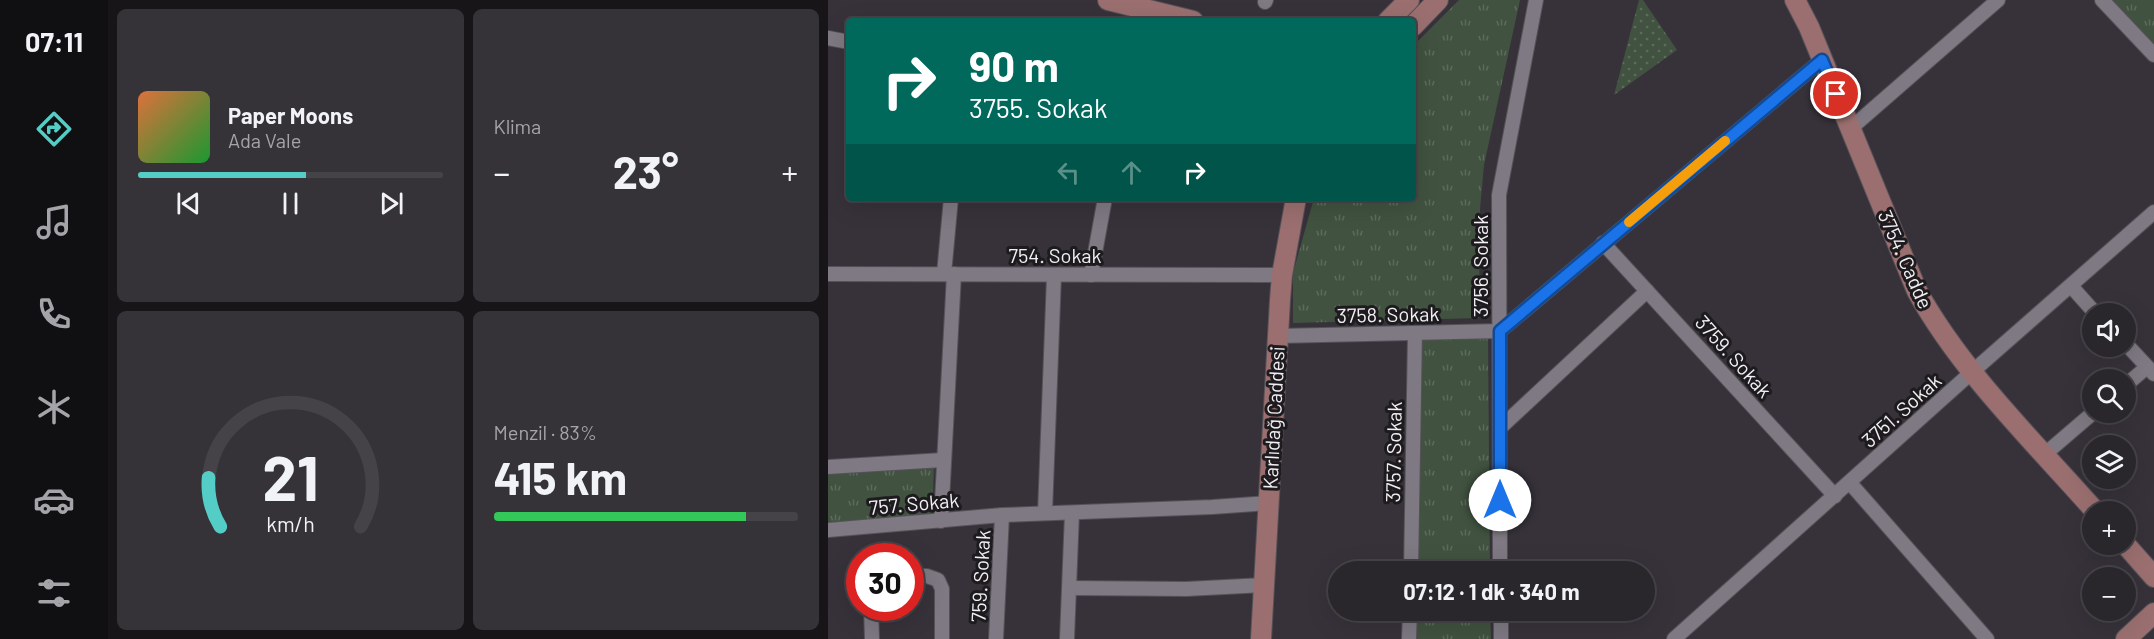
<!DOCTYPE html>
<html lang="tr">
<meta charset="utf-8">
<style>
body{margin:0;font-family:Barlow,sans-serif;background:#353238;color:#f1f3f6;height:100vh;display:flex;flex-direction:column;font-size:22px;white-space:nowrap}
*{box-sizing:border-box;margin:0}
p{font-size:20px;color:#a5a5a9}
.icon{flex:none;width:33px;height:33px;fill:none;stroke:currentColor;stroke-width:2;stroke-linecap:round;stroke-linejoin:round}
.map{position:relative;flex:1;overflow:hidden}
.details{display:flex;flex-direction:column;gap:9px;padding:9px;background:#171518;width:720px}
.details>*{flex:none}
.hud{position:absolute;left:18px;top:18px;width:570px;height:183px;border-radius:6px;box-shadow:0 6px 24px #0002,0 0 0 2px #454348;background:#00695c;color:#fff;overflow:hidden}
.fabs{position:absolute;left:1254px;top:303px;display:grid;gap:12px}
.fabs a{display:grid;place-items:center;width:54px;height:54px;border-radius:50%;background:#29262c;box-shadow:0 6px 24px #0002,0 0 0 2px #454348;font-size:30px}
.speed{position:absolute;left:18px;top:543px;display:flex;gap:12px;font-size:30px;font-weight:700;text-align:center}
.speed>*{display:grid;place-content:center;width:78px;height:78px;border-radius:50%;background:#29262c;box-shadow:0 6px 24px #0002,0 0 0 2px #454348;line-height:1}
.speed .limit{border:9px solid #d22;background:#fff;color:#111}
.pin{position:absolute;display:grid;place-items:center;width:51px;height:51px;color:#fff;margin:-26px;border:3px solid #fff;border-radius:50%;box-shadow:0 2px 6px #0007}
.me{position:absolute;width:66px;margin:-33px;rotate:0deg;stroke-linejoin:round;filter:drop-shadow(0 0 4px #0008)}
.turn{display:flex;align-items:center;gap:21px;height:126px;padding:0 24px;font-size:27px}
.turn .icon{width:78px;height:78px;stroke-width:2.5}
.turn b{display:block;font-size:42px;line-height:51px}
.lanes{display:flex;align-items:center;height:57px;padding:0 24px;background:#0003;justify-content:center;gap:30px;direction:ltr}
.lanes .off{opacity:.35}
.big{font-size:45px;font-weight:700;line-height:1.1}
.details .card{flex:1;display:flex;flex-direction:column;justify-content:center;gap:9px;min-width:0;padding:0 21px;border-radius:9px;background:#353238}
.details .dial{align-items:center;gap:0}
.dial svg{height:156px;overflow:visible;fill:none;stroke:#454348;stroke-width:7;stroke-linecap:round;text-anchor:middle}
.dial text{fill:#f1f3f6;stroke:none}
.song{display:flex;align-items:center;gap:18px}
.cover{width:72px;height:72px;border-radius:9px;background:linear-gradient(135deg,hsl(20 70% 55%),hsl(130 70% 35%))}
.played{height:6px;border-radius:3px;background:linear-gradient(90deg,#54cdc7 55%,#454348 55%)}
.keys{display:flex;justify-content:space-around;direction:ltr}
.heat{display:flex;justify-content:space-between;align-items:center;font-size:33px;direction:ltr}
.charge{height:9px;border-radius:4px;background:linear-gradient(90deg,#34c759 83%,#454348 0)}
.details .tiles{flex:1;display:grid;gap:9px;grid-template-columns:repeat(2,1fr)}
.trip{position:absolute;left:500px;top:561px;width:327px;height:60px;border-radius:30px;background:#29262c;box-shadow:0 6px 24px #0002,0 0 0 2px #454348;font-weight:700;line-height:60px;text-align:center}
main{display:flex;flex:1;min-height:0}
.menu{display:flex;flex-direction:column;width:108px;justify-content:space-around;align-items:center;background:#100f12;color:#a5a5a9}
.menu .icon{width:42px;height:42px}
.menu .on{color:#54cdc7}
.menu b{font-size:27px;color:#f1f3f6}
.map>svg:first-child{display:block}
</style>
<main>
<nav class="menu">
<b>07:11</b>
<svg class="icon on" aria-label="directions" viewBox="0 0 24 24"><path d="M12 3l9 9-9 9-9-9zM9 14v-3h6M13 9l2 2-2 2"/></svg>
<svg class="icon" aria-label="music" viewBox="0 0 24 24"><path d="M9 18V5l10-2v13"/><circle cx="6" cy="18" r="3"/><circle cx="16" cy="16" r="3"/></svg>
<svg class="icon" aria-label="phone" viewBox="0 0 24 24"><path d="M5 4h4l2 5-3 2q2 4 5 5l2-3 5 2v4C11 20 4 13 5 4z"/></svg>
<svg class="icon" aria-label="climate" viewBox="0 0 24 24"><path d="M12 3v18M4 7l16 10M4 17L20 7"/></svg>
<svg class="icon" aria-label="car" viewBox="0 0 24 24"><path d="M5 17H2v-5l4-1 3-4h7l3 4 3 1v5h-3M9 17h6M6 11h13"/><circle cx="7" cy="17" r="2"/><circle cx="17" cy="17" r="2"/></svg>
<svg class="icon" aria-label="filters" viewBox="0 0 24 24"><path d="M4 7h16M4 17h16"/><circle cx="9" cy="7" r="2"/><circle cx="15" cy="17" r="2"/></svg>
</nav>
<section class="details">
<div class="tiles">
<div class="card">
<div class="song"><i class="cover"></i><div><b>Paper Moons</b><p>Ada Vale</p></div></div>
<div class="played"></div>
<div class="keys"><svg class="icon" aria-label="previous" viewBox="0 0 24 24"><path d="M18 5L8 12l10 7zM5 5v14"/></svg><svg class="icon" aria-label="pause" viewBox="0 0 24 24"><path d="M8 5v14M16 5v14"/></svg><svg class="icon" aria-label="next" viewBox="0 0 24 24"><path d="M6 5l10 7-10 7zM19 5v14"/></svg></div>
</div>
<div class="card"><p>Klima</p>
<div class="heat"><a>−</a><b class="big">23°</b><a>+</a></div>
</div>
<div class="card dial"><svg viewBox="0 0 100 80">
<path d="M14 69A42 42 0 1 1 86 69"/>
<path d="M14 69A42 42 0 0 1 8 44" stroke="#54cdc7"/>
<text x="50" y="56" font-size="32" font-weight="700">21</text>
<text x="50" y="72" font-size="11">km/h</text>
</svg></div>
<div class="card"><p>Menzil · 83%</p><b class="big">415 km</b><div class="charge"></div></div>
</div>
</section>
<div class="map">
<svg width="1326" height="639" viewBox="0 0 1326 639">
<defs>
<pattern id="grass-dots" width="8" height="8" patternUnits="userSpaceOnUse" patternTransform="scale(1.5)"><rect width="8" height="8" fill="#415240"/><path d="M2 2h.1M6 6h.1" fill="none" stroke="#5d6b5c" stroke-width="1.8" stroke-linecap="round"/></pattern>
<pattern id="park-tufts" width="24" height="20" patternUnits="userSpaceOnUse" patternTransform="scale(1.5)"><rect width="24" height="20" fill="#415240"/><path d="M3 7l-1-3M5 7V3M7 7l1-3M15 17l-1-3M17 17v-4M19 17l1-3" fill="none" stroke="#5d6b5c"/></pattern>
</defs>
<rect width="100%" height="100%" fill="#37323a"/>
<path fill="url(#grass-dots)" d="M811,0H815L849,50L786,95Z"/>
<g fill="url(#park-tufts)">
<path d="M631,0H692L656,165L652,209L651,318L465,323V273L486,198H585V46Z"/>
<path d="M1282,0H1326V46Z"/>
<path d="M660,336L662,571L589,572L590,337Z"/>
<path d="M106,466L104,516L0,524V472Z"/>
<path d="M588,611H662L663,639H588Z"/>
</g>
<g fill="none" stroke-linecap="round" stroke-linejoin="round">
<g stroke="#555158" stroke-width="16">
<g id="street">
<path d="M1274,0L1326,55"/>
<path d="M437,2L438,0"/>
<path d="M0,38L21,42"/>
<path d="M1022,129L1170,0"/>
<path d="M775,243L1007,496"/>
<path d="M0,274L454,275"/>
<path d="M116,274L123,198"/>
<path d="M263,275L277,198"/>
<path d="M1243,286L1268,314"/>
<path d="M450,336L672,331L994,60"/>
<path d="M1298,344L1326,374"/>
<path d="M1298,385L1319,367"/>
<path d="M672,428L819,291"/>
<path d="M1217,454L1266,412"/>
<path d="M0,467L115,460"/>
<path d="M1022,483L1159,639"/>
<path d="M217,513L226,276"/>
<path d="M113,521L126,274"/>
<path d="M0,530L174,515L384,507L441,503"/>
<path d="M583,572L587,333"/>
<path d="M672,572L671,195L708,0"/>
<path d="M82,576H99L110,580L114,589V639"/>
<path d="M242,588L358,589L436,585"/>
<path d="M43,608L44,639"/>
<path d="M673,610V639"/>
<path d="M168,639L174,515"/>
<path d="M239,639L244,513"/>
<path d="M581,639L582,610"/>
<path d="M846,639L1144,372L1326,212"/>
</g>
</g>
<g stroke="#555158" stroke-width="22">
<g id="secondary">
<path d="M280,0L365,21"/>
<path d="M967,0L981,27L1089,291C1133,371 1207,443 1268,512"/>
<path d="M560,21L581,0"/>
<path d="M585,26L610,0"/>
<path d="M1297,544L1326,577"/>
<path d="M433,639L452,300L454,275L468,198"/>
<path d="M1298,639L1326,613"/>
</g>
</g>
<use href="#street" stroke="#7e7982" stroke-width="14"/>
<use href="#secondary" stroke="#9b6f6f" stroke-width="20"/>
</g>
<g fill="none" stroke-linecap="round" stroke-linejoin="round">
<g stroke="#114b97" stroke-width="15">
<path id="route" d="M672,500V331L994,60L1008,94"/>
</g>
<use href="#route" stroke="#1a73e8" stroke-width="10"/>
<path stroke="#f59e0b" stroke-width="10" d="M801,222L897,141"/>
</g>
<g text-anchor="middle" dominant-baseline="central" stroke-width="6" stroke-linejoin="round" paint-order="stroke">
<g font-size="20" fill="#f2eff4" stroke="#1d1b1e">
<text x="227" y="255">754. Sokak</text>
<text transform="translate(1078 259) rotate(66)">3754. Cadde</text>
<text transform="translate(652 266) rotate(-90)">3756. Sokak</text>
<text transform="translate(560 314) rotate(-1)">3758. Sokak</text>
<text transform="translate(906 356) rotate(48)">3759. Sokak</text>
<text transform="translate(1073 410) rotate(-42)">3751. Sokak</text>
<text transform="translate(445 418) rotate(-87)">Karlıdağ Caddesi</text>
<text transform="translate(565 452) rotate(-89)">3757. Sokak</text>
<text transform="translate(86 503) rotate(-5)">757. Sokak</text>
<text transform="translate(152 576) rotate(-87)">759. Sokak</text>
</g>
</g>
</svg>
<div class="fabs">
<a><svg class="icon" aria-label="sound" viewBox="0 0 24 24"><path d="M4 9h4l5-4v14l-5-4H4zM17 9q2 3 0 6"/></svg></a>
<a><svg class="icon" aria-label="search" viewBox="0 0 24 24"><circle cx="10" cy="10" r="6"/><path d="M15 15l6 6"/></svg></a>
<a><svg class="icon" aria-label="layers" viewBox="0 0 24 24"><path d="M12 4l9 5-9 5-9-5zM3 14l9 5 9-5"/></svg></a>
<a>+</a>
<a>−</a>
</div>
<div class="speed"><div class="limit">30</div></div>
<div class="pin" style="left:1008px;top:94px;background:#d93025"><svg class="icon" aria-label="arrive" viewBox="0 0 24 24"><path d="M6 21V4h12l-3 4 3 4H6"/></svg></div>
<svg class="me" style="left:672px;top:500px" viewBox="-20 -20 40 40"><circle r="19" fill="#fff"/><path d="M0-13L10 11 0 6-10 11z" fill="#1a73e8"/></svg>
<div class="trip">07:12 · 1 dk · 340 m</div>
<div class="hud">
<div class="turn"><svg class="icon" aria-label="right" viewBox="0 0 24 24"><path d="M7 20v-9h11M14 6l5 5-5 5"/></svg><div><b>90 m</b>3755. Sokak</div></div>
<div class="lanes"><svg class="icon off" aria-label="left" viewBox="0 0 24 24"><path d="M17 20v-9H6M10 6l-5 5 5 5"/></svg><svg class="icon off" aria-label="ahead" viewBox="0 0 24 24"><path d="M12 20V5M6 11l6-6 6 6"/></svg><svg class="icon" aria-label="right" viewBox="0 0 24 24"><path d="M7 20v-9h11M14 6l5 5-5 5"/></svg></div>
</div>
</div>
</main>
